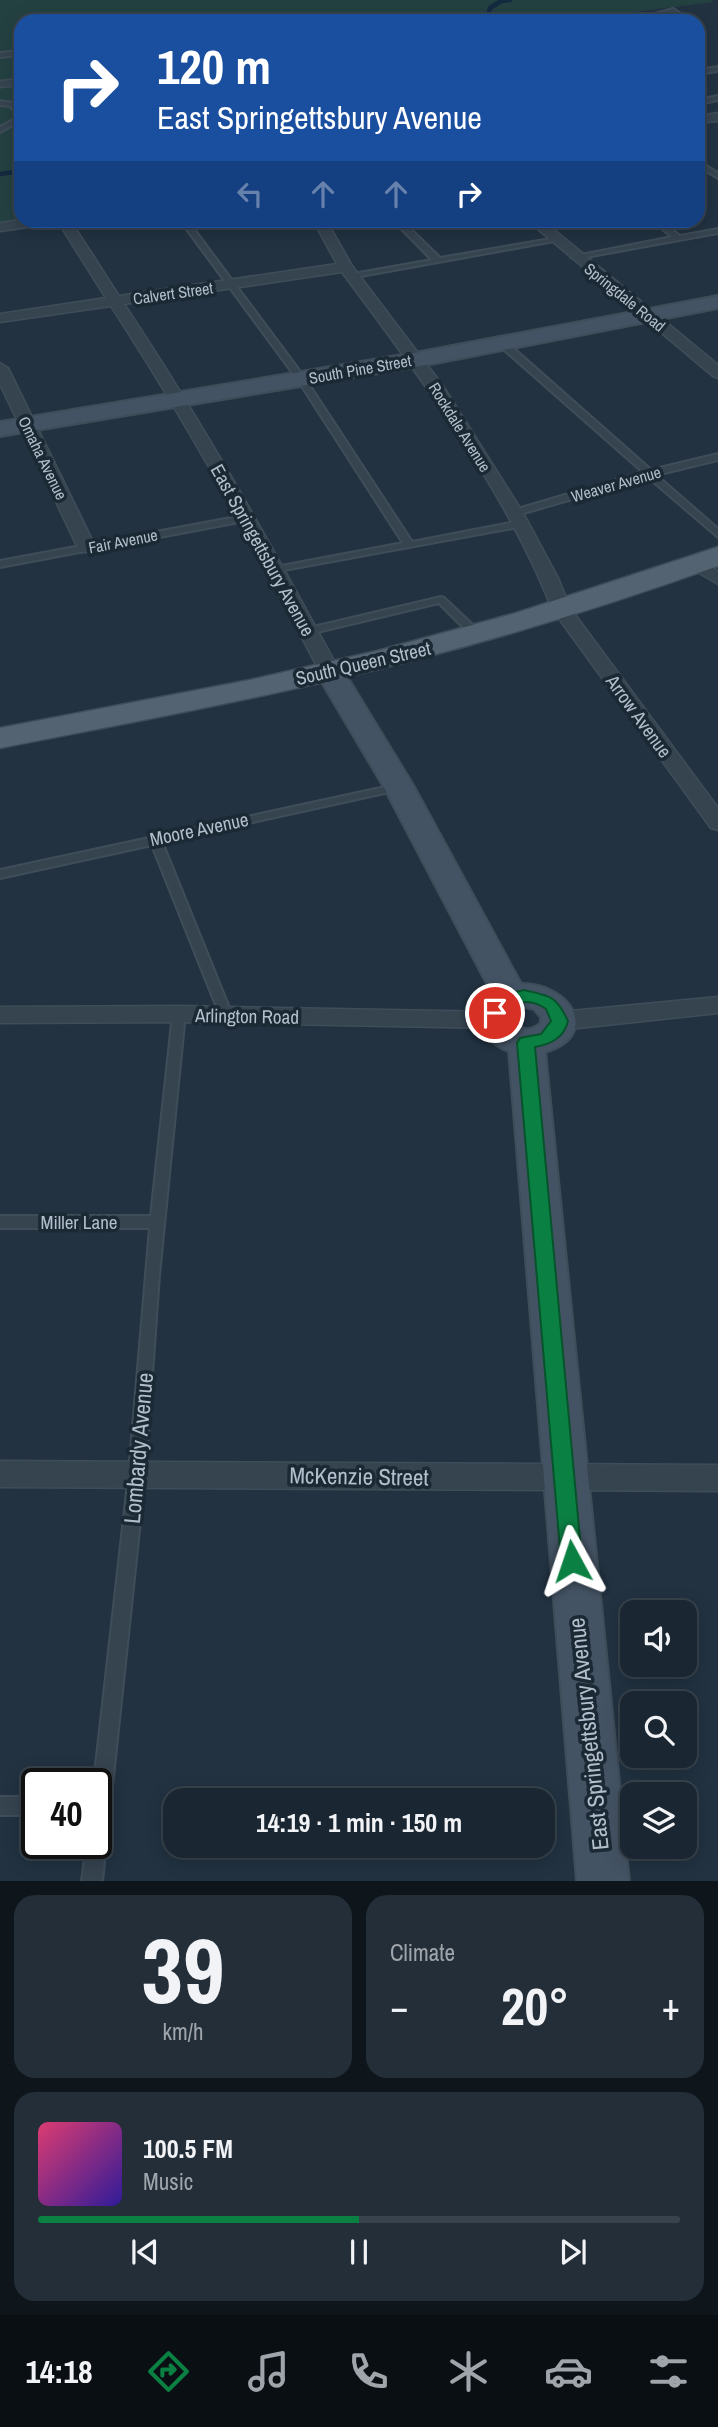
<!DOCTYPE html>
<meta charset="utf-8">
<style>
body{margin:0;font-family:"Archivo Narrow",sans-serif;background:#232e39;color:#f1f3f6;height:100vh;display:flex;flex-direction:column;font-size:26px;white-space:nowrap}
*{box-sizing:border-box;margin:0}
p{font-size:23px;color:#9fa5ab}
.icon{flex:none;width:38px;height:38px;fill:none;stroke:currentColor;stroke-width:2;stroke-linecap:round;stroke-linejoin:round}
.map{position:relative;height:1881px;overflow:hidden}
.side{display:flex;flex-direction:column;gap:14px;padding:14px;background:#0e151b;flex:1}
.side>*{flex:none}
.hud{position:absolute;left:14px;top:14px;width:691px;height:214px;border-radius:21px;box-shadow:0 4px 18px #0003,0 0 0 2px #38434d;background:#1a4fa0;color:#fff;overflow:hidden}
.fabs{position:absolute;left:620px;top:1600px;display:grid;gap:14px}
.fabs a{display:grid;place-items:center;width:77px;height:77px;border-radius:14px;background:#1a2631;box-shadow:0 4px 18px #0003,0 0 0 2px #38434d;font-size:35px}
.speed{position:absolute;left:21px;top:1768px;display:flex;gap:14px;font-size:35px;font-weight:700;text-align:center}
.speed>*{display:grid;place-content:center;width:91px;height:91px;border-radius:50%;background:#1a2631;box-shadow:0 4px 18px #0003,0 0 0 2px #38434d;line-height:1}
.speed .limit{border:4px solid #111;border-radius:10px;background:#fff;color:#111}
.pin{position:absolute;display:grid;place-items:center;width:60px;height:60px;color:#fff;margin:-30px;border:4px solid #fff;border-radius:50%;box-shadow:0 2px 7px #0007}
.me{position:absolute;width:77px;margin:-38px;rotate:355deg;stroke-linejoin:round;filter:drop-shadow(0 0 5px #0008)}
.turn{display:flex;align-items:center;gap:24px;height:147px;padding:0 28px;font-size:32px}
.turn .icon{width:91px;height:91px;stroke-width:2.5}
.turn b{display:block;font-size:49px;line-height:60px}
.lanes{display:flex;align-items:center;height:66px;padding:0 28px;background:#0003;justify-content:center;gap:35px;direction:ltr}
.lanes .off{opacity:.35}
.big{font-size:52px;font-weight:800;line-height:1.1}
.side .tile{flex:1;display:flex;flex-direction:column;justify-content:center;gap:10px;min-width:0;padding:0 24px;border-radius:21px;background:#232e39}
.side .dial{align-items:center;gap:0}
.dial b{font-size:91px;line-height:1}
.song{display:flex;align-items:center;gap:21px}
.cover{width:84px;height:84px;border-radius:10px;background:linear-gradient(135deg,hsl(340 70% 55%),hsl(250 70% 35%))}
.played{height:7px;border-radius:4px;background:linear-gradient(90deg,#0b8043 50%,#38434d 50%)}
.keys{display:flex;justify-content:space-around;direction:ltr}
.heat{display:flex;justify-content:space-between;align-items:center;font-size:38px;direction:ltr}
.side .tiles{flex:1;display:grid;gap:14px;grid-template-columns:1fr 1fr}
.tile:last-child{grid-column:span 2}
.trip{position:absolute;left:163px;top:1788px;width:392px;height:70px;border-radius:21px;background:#1a2631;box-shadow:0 4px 18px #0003,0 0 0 2px #38434d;font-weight:800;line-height:70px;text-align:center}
.dock{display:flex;height:112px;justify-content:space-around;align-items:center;background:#0a0f14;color:#9fa5ab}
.dock .icon{width:49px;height:49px}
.dock .active{color:#0b8043}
.dock b{font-size:32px;color:#f1f3f6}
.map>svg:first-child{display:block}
</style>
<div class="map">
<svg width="718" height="1881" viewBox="0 0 718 1881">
<rect width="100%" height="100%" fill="#223241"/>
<path fill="#244142" d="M0,0H712L713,2L627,13L607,21H21V220L0,227Z"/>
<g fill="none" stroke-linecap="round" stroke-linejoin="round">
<g stroke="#142a40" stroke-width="4.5">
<path d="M487,21L490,8L501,1L510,0"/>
<path d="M0,174L21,171"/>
</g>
<g stroke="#3f4d59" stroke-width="4">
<g id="lane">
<path d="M673,9L693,21H686L672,13L639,21H629Z"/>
<path d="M21,51V55L0,57V53Z"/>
<path d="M718,67V71L698,74V70Z"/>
<path d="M718,96V100L698,104V100Z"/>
<path d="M0,101L14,103C19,109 22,114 20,121L0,132V127L15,119L14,110L10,106L0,105Z"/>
<path d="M698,161L718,173V178L698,166Z"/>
<path d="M180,220H187L304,377L412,542L521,521L524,522V526L273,572V568L276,567L403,543L298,380Z"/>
<path d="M393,220H401L440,258L556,238L560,240L350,278V274H353L432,260Z"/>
<path d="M652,220H660L680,236L718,229V233L575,259L571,257L672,237Z"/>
<path d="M500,342H506L651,470L718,454V460L656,475L718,529V537L648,477L517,515H511V511L643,472L500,346Z"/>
<path d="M247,515L250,516V520L0,567V561Z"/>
<path d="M441,597L444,598L480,632V636H472L439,603L309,634L304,631L309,628Z"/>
<path d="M399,784L405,787L403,789L162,842L232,1015L231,1018H221L220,1015L152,845L0,878V870L149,838L155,834L159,836Z"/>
<path d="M179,1009L184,1011L185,1014L159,1275L145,1474L102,1881H82L87,1843H96V1783H94L129,1474L150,1228H0V1216H151L173,1014L174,1011Z"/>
<rect x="0" y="1797" width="37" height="18"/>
</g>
</g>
<g stroke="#3f4d59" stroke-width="3">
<g id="street">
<path d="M21,79V85L0,87V81Z"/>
<path d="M718,113V121L698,123V116Z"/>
<path d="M21,220H56L50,224L0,231V223Z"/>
<path d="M57,220H70L119,296L337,264L313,220H326L352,266L443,386L523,513L558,578L570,608L718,808V830L711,828L552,609C506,490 418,374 342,272L124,304C203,423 272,546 340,672L330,678L320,672C255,547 188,424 111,306L0,322V314L106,298Z"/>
<path d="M527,220H542L718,365V378L713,376Z"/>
<path d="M0,363L8,368L96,548L93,552H81L78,548L0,384Z"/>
<path d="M697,559L718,571V584L691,568L688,564Z"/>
<path d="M718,997V1013L560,1030L552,1027L548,1021L552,1015L560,1012Z"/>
<path d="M179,1006L495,1012L503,1014L507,1020L503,1026L495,1028L179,1022L0,1023V1007Z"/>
<path d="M0,1461L718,1465V1491L0,1487Z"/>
</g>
</g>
<g stroke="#3f4d59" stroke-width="4">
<g id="secondary">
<path d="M718,296V308L415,367L0,436V422L415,353Z"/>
<path d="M330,664L340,666L344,672L414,787L521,984C569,983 603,1034 545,1052L629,1881H577L509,1051C495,1047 475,1030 479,1012C480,1005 488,999 492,993L384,787L316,672L320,666ZM525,1007L534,1009L541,1017V1023C530,1032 523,1031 514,1021L517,1011Z"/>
</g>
</g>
<g stroke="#3f4d59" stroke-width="3">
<path id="primary" d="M718,547V566C592,611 463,650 332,680C222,706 111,726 0,748V728L250,680L377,651L516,613Z"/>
</g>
<use href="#lane" fill="#364450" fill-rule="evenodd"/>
<use href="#street" fill="#364450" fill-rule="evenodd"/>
<use href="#secondary" fill="#445364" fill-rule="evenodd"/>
<use href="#primary" fill="#546371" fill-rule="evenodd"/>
</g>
<path fill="#0b8043" stroke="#07532c" stroke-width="2" d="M524,990C550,996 556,995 568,1021C564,1038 551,1044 535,1047L582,1561L579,1569L572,1571L564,1569L561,1561L517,1043L520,1038L541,1034L551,1021L546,1009C529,997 514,1001 501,1017H489L487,1013L499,996Z"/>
<g text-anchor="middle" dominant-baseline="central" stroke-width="7" stroke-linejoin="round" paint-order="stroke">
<g font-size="16" fill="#b2becb" stroke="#1b2935">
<text transform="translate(173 293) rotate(-8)">Calvert Street</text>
<text transform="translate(625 297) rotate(39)">Springdale Road</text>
<text transform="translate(360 369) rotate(-10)">South Pine Street</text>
<text transform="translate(460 427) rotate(58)">Rockdale Avenue</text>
<text transform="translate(43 458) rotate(64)">Omaha Avenue</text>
<text transform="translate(616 484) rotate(-16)">Weaver Avenue</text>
<text transform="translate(123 541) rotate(-11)">Fair Avenue</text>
</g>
<g font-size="19" fill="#b2becb" stroke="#1b2935">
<text transform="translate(263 550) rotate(61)">East Springettsbury Avenue</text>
<text transform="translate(363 663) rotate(-13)">South Queen Street</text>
<text transform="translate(639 716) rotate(54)">Arrow Avenue</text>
<text transform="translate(199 829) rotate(-12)">Moore Avenue</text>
<text transform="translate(247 1016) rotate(1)">Arlington Road</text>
<text x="79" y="1222">Miller Lane</text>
</g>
<g font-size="23" fill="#b2becb" stroke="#1b2935">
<text transform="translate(138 1448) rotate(-85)">Lombardy Avenue</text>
<text transform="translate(359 1476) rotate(1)">McKenzie Street</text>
<text transform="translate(588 1734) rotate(-96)">East Springettsbury Avenue</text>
</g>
</g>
</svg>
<div class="fabs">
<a><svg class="icon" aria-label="sound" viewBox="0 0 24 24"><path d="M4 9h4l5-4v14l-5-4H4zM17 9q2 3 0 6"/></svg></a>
<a><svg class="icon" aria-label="search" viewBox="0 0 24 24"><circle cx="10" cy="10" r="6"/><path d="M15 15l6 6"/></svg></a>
<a><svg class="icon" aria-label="layers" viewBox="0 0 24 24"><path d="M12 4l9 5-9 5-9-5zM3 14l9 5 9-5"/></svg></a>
</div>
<div class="speed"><div class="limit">40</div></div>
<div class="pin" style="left:495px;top:1013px;background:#d93025"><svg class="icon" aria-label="arrive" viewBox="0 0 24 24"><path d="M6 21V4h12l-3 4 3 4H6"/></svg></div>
<svg class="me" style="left:572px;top:1561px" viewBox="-20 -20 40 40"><path d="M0-17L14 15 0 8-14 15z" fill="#0b8043" stroke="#fff" stroke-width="4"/></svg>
<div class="trip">14:19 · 1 min · 150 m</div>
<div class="hud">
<div class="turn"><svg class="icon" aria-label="right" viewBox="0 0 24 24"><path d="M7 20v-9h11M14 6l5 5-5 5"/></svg><div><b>120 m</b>East Springettsbury Avenue</div></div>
<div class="lanes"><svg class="icon off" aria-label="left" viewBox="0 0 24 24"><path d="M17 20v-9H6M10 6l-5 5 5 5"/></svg><svg class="icon off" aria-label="ahead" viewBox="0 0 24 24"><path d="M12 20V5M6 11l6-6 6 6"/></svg><svg class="icon off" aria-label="ahead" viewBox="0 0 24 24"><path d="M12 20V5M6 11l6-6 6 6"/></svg><svg class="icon" aria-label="right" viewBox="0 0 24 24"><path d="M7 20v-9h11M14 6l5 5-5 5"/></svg></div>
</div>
</div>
<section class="side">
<div class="tiles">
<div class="tile dial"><b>39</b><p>km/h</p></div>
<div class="tile"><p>Climate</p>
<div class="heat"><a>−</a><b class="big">20°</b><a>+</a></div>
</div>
<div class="tile">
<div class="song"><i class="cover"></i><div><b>100.5 FM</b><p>Music</p></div></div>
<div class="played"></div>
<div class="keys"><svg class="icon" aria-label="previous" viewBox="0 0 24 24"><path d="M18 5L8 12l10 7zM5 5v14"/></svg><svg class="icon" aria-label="pause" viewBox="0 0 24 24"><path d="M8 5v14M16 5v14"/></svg><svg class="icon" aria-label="next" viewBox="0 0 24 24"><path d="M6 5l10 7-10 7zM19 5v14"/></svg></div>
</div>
</div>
</section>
<nav class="dock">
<b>14:18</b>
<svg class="icon active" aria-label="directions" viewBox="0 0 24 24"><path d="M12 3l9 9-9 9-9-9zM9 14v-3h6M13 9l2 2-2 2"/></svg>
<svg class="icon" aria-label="music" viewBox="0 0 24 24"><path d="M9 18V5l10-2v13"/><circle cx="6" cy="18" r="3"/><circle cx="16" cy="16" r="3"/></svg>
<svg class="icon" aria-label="phone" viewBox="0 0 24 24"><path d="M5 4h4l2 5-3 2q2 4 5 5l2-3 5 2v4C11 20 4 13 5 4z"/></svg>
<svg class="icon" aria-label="climate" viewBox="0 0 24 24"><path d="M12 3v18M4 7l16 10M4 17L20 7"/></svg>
<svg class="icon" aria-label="car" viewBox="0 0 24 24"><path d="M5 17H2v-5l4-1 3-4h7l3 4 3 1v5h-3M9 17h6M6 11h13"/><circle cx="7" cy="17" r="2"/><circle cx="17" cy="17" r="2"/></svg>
<svg class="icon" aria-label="filters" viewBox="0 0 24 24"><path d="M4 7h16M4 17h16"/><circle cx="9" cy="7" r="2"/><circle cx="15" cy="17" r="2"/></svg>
</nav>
